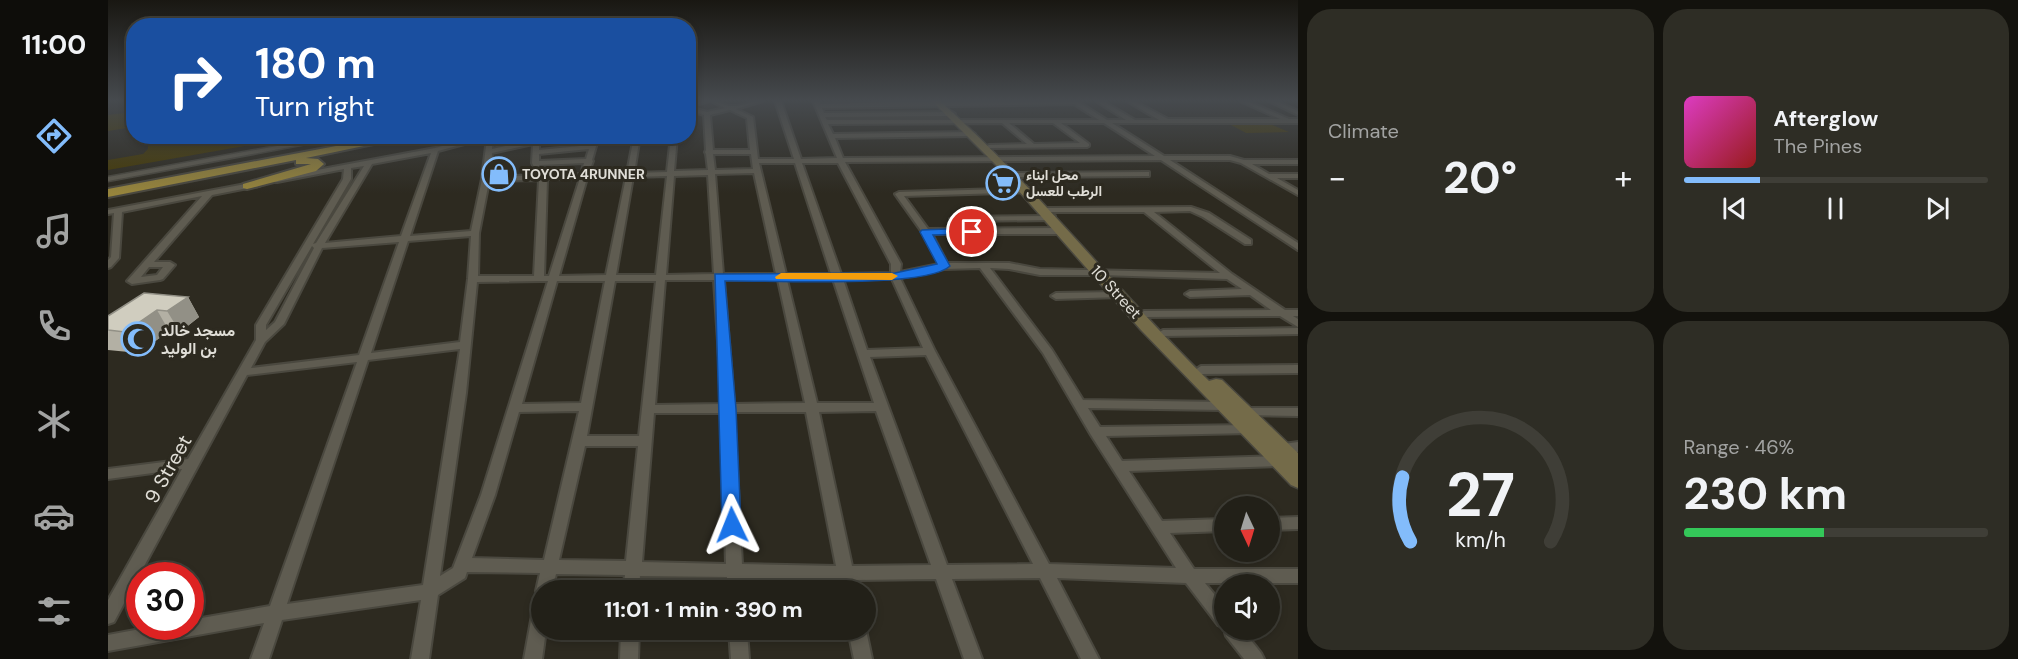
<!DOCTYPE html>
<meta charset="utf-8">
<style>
body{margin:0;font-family:"DM Sans",Vazirmatn,sans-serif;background:#2e2d25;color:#f1f3f6;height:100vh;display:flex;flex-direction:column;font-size:22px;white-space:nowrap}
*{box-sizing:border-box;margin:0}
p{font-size:20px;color:#a2a3a2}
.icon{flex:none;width:33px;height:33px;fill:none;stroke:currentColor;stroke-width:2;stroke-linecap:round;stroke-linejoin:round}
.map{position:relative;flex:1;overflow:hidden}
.panel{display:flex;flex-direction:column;gap:9px;padding:9px;background:#13120d;width:720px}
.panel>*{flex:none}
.hud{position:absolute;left:18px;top:18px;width:570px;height:126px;border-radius:24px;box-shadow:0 3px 9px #0003,0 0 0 2px #3f3e37;background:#1a4fa0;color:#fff;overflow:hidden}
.needle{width:39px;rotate:176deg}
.buttons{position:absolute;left:1106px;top:496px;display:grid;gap:12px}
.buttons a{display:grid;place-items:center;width:66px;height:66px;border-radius:50%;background:#222018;box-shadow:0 3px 9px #0003,0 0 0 2px #3f3e37;font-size:30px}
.speed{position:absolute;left:18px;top:562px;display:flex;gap:12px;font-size:30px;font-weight:700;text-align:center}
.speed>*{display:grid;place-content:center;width:78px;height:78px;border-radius:50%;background:#222018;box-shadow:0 3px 9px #0003,0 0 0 2px #3f3e37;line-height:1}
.speed .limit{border:9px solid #d22;background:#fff;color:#111}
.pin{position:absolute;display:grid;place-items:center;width:51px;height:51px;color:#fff;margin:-26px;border:3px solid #fff;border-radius:50%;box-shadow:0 2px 6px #0007}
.me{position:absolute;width:66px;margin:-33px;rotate:358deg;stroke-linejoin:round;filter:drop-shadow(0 0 4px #0008)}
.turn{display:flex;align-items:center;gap:21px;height:126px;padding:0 30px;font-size:27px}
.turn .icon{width:78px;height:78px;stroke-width:2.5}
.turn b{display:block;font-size:42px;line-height:51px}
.big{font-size:45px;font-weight:700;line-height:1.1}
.panel .tile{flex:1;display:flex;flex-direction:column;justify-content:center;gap:9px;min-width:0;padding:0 21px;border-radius:24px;background:#2e2d25}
.panel .dial{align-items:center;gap:0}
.dial svg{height:156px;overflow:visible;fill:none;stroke:#3f3e37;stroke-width:7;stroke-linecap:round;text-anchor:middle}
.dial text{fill:#f1f3f6;stroke:none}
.song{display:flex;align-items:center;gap:18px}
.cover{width:72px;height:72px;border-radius:9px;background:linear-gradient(135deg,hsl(310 70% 55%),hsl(0 70% 35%))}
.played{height:6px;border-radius:3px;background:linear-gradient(90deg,#83bcfb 25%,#3f3e37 25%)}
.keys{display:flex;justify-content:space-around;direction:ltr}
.heat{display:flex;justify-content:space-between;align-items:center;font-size:33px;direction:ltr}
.charge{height:9px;border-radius:4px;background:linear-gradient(90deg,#34c759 46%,#3f3e37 0)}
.panel .tiles{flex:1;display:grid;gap:9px;grid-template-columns:repeat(2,1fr)}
.trip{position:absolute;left:423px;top:580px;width:345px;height:60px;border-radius:30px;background:#222018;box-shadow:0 3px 9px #0003,0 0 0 2px #3f3e37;font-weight:700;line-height:60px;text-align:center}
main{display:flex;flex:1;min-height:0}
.tabs{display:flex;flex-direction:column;width:108px;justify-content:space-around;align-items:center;background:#0e0d0a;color:#a2a3a2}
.tabs .icon{width:42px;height:42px}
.tabs .on{color:#83bcfb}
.tabs b{font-size:27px;color:#f1f3f6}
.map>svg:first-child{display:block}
</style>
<main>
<nav class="tabs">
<b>11:00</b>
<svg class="icon on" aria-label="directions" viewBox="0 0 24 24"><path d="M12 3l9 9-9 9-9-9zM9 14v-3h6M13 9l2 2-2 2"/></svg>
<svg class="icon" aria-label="music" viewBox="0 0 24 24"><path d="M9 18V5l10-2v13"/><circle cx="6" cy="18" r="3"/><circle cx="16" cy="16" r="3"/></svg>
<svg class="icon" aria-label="phone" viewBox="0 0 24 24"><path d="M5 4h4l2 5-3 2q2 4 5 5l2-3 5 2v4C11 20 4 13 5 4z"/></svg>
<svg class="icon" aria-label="climate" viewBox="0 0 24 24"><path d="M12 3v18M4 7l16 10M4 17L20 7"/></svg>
<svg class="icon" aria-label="car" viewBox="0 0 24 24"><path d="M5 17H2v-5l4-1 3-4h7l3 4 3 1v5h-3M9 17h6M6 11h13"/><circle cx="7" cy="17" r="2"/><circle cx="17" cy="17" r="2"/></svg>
<svg class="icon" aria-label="filters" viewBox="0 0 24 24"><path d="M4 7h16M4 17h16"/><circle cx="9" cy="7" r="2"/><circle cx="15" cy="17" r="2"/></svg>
</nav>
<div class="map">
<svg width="1190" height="659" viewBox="0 0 1190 659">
<rect width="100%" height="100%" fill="#2d2a20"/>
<g fill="#453903">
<path d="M25,112V127L0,131V115Z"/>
<path d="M1121,124H1162L1181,132L1138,133Z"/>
<path d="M40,137V136L187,137L0,170V160L35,154L40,149Z"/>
</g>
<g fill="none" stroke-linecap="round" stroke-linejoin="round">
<g stroke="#4a483f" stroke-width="4">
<g id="minor">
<path d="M591,101H601L581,107L599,112L617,108L603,101C611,101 616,106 623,106C633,107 644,101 655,101L628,109L645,117L650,159H686L667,101H673L693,159L729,158L705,101H711L712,104L833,101H969L999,120H1018L988,101H995L1027,120H1051L1019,101H1026L1060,119H1172L1132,101H1139L1181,119H1190V123H1004L1056,156H1122L1136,160H1190V164H1144L1161,174H1190V178H1169L1190,190V195L1133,163L1122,160H1062L1190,243V250L1053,160L737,162L793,264L792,272L831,264L814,232L787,194L791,192L923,188L927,190L926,192L796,196L820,229L955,228L959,231L955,234H824L839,263H901L932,269L1112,273L1036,212H939V208H942L1083,207L1101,213L1143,240V244H1137L1095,217L1082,211L1046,212L1124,274L1177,310H1190V316H1185L1190,319V327L1172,316L1036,317L1031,314L1036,311L1163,310L1142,295L1082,297L1077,294L1082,291L1134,289L1119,279L993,275H932L901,269L882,268L944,350L975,400L1115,402L1119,403L1121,406L1119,409L1115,410L980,408L992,427L1143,425L1147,426L1149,429L1147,432L1143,433L998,436L1014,461L1173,456L1178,457L1180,461L1178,465L1173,466L1021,471L1054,521L1116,519V531L1062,533L1086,569H1190V583H1097L1116,606V627L1110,625L1078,583L949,578L991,659H973L932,578L844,579L874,659H856L828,579L747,580L749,591H733L731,580L634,578L635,591H619V577L532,576L531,591H515L517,575L448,574L444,591H434V630H438L434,659H416L426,604L428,599L432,597L428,591L432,573L359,572L357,578L330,595L321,659H303L313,600L174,620L161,659H143L156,623L0,651V635L43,627H82V620L162,606L249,362L139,375L6,622L0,624V600L74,469L0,479V469L80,459L148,340V325L235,179L236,169L169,182H166V178L327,148L371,136H385L384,149L443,136H458L431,143V150L482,145L485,136H491L484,160L485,161L480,174L519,173L526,136H532L526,173L559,172L563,136H569L566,171L600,170L598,154L597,152L598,150L596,115L580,110V103ZM966,104L991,120H719L717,117L844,116L847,114L844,112L716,113L714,108ZM622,110L639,118L642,150H605L602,115ZM894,123L919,144L881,145L879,146V148L979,147L981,146V144L953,123H996L1047,156L735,158L727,138L864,136L867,134L864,132L725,134L720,124ZM901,123H945L972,143L926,144ZM379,138L374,179L363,231L302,236L330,151ZM425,144L424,163L430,175L382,177L384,153ZM481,149L478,159L431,161V154ZM323,153L293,236L217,243L264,164ZM605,154H643L645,169L607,170ZM476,163L473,174L437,175L431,165ZM651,163H687L723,274H678ZM694,163H730L783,264V273L733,274ZM256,166L208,243L205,244L243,179V168ZM646,173L668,274H615L607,174ZM600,175L606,274L558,275L566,176ZM559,176L548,275H508L525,177ZM518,177L498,275L451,276L479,178ZM472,178L441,276H436L439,179ZM431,180L426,276H370L371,233L381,181ZM363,236L360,279L352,342L263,353L300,241ZM291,242L251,355L143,368L157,342L176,324L214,248ZM204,246L206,248L167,322L158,330V325ZM872,268L935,353L983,435L1068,568L941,564L827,351L792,278L836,269ZM725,279L766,403H709L679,280ZM735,279H784L815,348L759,350ZM557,280H606L614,404L547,405ZM616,280H670L697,403L626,404ZM433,281H440L373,495L345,568L332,576L358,393L369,282ZM449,281H497L473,403L414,404ZM507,281H548L531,436H479ZM352,349L315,585L179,604L260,360ZM818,355L925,564L839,565L762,357ZM471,411L436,560L364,558L387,495L411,412ZM768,411L823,565L744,566L711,412ZM626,412H698L728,566L634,564ZM546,413H614L618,564L534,562ZM477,446H530L518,561L451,560Z"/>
<path d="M1161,101H1168L1190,111V115Z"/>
<path d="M1038,172H1041V176L907,177L903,175L907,173Z"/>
<path d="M148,182L152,184L151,186L104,195L46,262H62L67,265L55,279L52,280L24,284L19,281L94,196L14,212L11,258L3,267L0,268V260L3,257L6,213L0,214V210ZM41,267H55L49,275L33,277Z"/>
<path d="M944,216H947V220L846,221L842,219L846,217Z"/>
<path d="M1009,292L1012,293L1014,295L1012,297L948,299L943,296L948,293Z"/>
<path d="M1190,328V334L1055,336L1050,333L1055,330Z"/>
<path d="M1190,365V373L1093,374L1087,370L1093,366Z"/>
<path d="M1138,408H1190V416L1134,415L1132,412L1134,409Z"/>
<path d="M1190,442V452L1173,453L1168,451L1166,448L1168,445Z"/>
<path d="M1190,517V529L1161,530V518Z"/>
<path d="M1116,629L1135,630L1153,653L1156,659H1136L1118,636Z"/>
<path d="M513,630H531L530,659H512Z"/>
<path d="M621,630H639L641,659H623Z"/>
<path d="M740,630H758L764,659H746Z"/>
</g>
</g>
<g stroke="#4a483f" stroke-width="3">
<path id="tertiary" d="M223,136H241L0,181V177Z"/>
</g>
<g stroke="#4a483f" stroke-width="3">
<path id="secondary" d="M824,101H832C929,188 1009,291 1101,381L1108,379L1114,380L1190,453V488L1183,485L1033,330L888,165Z"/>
</g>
<g stroke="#4a483f" stroke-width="4">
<path id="trunk" d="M281,136H304L198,158L210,159L216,164L208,171L139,189L135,188V184L203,164H188V160L0,197V189Z"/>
</g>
<use href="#minor" fill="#5f5c51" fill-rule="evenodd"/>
<use href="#tertiary" fill="#5f5c51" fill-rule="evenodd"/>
<use href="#secondary" fill="#746b49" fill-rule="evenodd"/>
<use href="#trunk" fill="#96843c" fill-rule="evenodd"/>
</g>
<path fill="#b3b0a4" d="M80,297L91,317L72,332L61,331L31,353L0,350V316Z"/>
<g fill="#929086">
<path d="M80,297L91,317L72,332L59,311Z"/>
<path d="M49,310L61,331L31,353L17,332Z"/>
</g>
<path fill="#d0cdbf" stroke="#929086" stroke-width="1.5" d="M36,293L80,297L59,311L49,310L17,332L0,330V316Z"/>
<linearGradient id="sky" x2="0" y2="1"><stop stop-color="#191712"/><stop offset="0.52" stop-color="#464a4e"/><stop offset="1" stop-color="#464a4e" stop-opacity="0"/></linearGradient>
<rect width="1190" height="193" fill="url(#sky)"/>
<path fill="#1a73e8" stroke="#114b97" stroke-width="1.5" d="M864,228L869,232L867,234L825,235L842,266C818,289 657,280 617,281L628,409L633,525L630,530L624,532L617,530L614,525L607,274L787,273L829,264L812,232L814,230Z"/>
<path fill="#f59e0b" d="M673,273H784L790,276L784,280L668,279L667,277Z"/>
<defs>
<g id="shop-ring" transform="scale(1.725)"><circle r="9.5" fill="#2d2a20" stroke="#83bcfb" stroke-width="1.5"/><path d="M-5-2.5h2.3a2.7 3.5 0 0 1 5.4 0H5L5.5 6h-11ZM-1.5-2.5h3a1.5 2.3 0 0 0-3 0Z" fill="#83bcfb"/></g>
<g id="supermarket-ring" transform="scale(1.725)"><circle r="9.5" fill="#2d2a20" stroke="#83bcfb" stroke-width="1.5"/><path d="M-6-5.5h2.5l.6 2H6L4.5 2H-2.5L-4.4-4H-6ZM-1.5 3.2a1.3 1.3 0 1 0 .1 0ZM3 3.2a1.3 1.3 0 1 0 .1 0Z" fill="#83bcfb"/></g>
<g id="mosque-ring" transform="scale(1.725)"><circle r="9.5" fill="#2d2a20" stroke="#83bcfb" stroke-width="1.5"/><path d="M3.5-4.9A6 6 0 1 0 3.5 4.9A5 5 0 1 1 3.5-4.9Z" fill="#83bcfb"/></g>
</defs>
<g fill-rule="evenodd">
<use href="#shop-ring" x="391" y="174"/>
<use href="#supermarket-ring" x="895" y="183"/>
<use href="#mosque-ring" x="30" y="339"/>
</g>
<g text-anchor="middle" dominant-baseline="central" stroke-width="6" stroke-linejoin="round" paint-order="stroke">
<g font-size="14" font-weight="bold" fill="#e0ded7" stroke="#2d2a20" text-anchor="start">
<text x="414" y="174">TOYOTA 4RUNNER</text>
<text x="918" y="175">محل ابناء<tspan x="918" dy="16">الرطب للعسل</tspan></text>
</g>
<g font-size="16" fill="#e0ded7" stroke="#2d2a20">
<text transform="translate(1008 292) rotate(47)">10 Street</text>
</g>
<g font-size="16" font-weight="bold" fill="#e0ded7" stroke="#2d2a20" text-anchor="start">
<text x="53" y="330">مسجد خالد<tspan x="53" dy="18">بن الوليد</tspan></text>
</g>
<g font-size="20" fill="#e0ded7" stroke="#2d2a20">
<text transform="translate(60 469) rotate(-61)">9 Street</text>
</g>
</g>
</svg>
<div class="buttons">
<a><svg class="needle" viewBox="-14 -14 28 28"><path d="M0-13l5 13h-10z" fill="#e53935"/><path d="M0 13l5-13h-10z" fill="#a2a3a2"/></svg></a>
<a><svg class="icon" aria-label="sound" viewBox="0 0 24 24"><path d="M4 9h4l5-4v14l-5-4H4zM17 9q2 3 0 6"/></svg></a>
</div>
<div class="speed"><div class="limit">30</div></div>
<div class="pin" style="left:864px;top:232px;background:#d93025"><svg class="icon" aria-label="arrive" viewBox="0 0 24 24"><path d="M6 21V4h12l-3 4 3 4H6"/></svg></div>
<svg class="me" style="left:624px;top:525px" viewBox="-20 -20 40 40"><path d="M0-17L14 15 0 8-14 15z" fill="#1a73e8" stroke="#fff" stroke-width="4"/></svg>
<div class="trip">11:01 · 1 min · 390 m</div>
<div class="hud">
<div class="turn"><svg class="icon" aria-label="right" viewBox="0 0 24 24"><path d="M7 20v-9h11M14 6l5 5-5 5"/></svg><div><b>180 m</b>Turn right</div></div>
</div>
</div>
<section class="panel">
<div class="tiles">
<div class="tile"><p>Climate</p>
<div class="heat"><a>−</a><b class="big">20°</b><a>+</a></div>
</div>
<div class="tile">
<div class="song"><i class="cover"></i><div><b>Afterglow</b><p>The Pines</p></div></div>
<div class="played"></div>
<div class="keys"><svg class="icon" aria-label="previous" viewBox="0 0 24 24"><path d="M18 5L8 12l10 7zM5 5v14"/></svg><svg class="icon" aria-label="pause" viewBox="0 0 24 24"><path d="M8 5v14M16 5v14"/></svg><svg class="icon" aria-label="next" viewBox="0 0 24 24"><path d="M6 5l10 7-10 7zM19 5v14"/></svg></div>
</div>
<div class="tile dial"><svg viewBox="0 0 100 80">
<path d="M14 69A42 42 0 1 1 86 69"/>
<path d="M14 69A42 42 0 0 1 10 36" stroke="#83bcfb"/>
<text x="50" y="56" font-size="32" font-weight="700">27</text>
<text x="50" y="72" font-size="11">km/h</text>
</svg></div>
<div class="tile"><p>Range · 46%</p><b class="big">230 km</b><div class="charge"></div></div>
</div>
</section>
</main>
